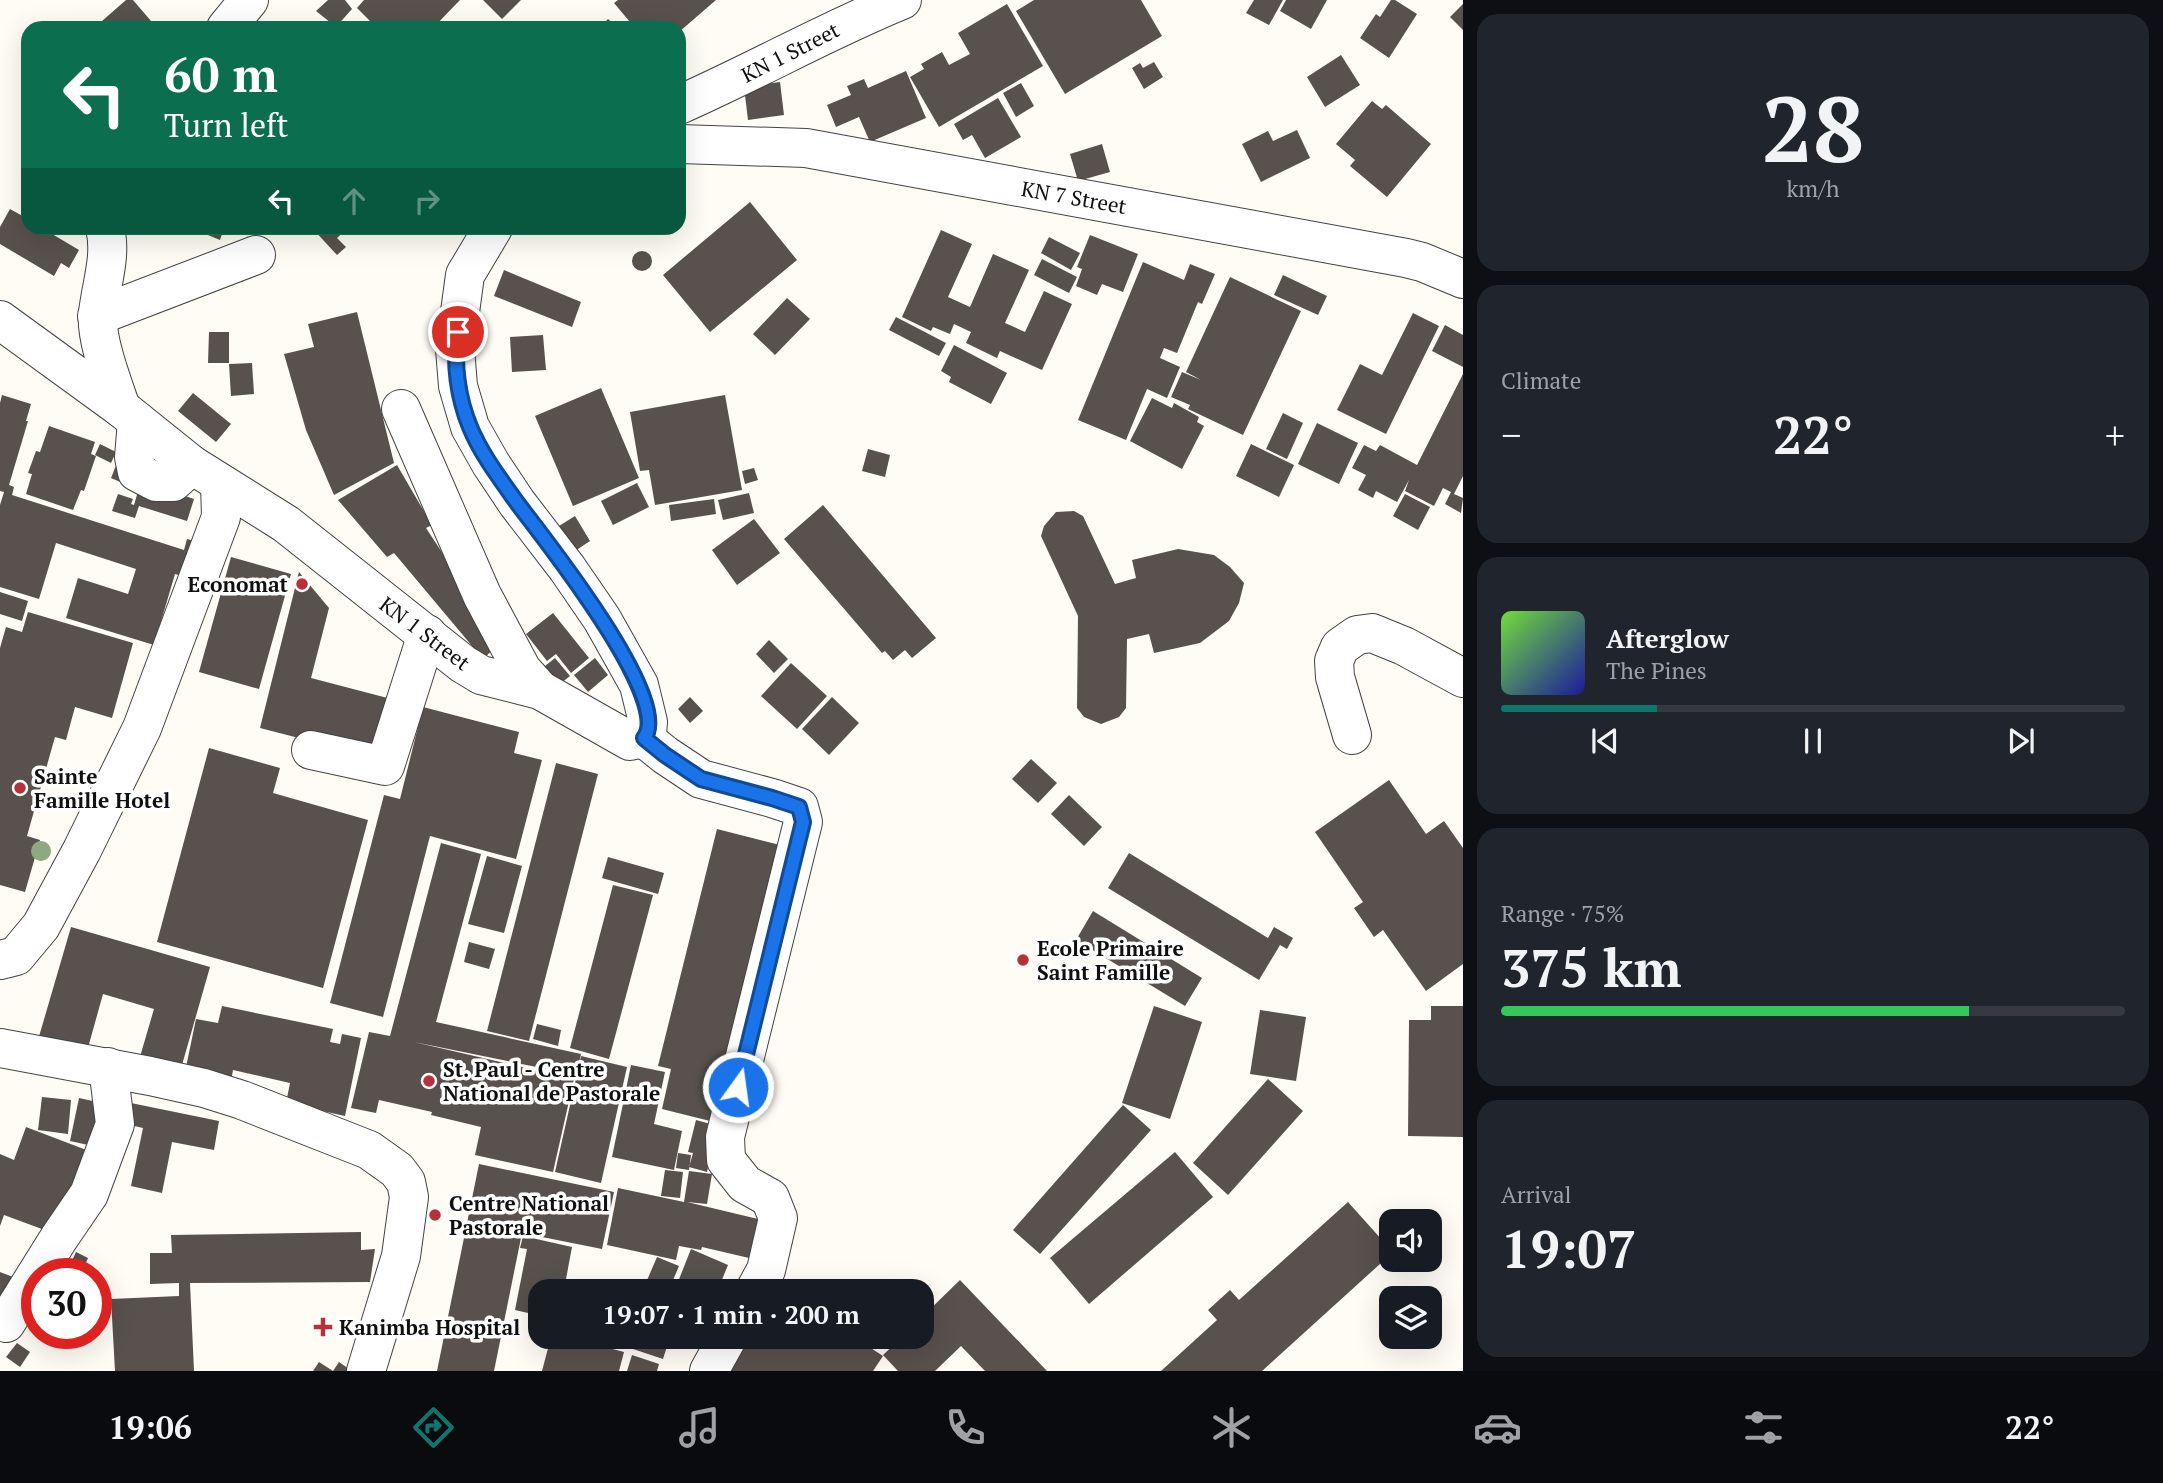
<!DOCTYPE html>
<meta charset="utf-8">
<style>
body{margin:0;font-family:"PT Serif",serif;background:#20242c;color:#f1f3f6;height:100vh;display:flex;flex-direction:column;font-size:26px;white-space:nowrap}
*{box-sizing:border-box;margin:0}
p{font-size:23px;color:#9ea1a6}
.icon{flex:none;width:38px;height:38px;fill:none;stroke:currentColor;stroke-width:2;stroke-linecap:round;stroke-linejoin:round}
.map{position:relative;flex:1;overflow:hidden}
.details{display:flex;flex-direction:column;gap:14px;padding:14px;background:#0d0f14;width:700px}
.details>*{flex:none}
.hud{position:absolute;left:21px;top:21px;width:665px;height:214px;border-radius:21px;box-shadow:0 7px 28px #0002;background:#0b6e4f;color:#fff;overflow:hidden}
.tools{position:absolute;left:1379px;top:1209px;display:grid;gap:14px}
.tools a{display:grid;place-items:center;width:63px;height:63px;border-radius:14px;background:#171b24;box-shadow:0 7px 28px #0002;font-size:35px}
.speed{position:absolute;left:21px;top:1258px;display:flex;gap:14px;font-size:35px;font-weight:700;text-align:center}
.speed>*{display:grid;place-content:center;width:91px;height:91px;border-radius:50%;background:#171b24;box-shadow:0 7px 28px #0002;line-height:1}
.speed .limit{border:10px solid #d22;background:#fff;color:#111}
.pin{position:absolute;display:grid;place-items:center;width:60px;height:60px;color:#fff;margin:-30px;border:4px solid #fff;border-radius:50%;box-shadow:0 2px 7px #0007}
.me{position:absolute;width:77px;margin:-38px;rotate:14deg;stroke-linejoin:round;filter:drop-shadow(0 0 5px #0008)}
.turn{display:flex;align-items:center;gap:24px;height:147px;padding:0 28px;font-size:32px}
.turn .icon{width:91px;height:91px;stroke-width:2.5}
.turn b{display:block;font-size:49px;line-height:60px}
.lanes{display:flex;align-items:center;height:66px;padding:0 28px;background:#0003;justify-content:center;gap:35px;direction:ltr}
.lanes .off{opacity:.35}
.big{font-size:52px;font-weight:600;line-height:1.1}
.details .tile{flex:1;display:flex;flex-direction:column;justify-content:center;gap:10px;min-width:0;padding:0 24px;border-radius:21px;background:#20242c}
.details .dial{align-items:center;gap:0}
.dial b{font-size:91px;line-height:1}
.song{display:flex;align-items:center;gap:21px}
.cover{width:84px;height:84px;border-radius:10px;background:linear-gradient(135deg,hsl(100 70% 55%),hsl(240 70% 35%))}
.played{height:7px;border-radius:4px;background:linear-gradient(90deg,#0f766e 25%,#363941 25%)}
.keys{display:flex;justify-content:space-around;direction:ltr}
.heat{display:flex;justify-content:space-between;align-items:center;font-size:38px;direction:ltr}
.charge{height:10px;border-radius:5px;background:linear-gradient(90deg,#34c759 75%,#363941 0)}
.trip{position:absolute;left:528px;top:1279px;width:406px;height:70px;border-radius:21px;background:#171b24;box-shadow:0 7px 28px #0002;font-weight:600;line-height:70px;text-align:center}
.tabs{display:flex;height:112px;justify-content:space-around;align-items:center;background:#090b0e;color:#9ea1a6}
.tabs .icon{width:49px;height:49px}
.tabs .active{color:#0f766e}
.tabs b{font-size:32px;color:#f1f3f6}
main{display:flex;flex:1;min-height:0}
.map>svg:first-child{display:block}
</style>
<main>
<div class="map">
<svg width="1463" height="1371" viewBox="0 0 1463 1371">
<rect width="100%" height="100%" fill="#fefcf4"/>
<g fill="#58514d">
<path d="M126,0H133L157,28H94Z"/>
<path d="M328,0H345L352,9L336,27L316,11Z"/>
<path d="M364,0H460L433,28H377L357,8Z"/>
<path d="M483,0H521L502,19Z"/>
<path d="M618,0H716L679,32V28H635L614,3Z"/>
<path d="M1034,0H1141L1162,36L1065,94L1016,11Z"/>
<path d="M1254,0H1283L1269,25L1246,13Z"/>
<path d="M1286,0H1327L1311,29L1280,11Z"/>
<path d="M1391,0H1395L1417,14L1389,58L1360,38L1376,14L1380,17Z"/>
<path d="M1007,4L1043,66L939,127L910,77L924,69L921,64L942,52L949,65L970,54L958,33Z"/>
<path d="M1463,4V30L1450,17Z"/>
<path d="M608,19L618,28H599Z"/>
<path d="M1341,55L1360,85L1325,107L1307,77Z"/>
<path d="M1154,62L1163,77L1144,89L1132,68L1140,63L1143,68Z"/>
<path d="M906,71L926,118L870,142L859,117L836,127L827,105L851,95L847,86L864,79L868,88Z"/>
<path d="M780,82L784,115L748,120L744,87Z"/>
<path d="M1021,83L1034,106L1016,117L1003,93Z"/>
<path d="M998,98L1021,137L985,158L972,135L963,140L954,124Z"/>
<path d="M1372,101L1382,109L1386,105L1431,144L1387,197L1350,166L1355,160L1336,144Z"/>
<path d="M1297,130L1310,158L1261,182L1242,144L1268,131L1273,141Z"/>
<path d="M1102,144L1110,172L1078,181L1070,154Z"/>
<path d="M750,202L797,260L710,332L663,275Z"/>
<path d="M10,209L28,219V228H42L79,250L69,268L61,263L54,276L0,244V227Z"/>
<path d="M205,228H224L220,240L203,233Z"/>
<path d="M312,228H348L337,238L346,247L337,255Z"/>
<path d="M941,230L972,244L948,297L970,307L993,254L1029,270L1005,323L1025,332L1044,291L1072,304L1042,370L1000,351L997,358L966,343L971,332L954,324L950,334L933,327L931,331L902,317Z"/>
<path d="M1090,235L1138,254L1123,292L1102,284L1097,295L1076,286L1082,269L1077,267Z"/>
<path d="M1049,237L1080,253L1071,270L1041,253Z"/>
<circle cx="642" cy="261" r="10"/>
<path d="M1042,259L1077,277L1069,293L1034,275Z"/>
<path d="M1143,262L1184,280L1190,264L1215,274L1202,304L1198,302L1177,353L1164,348L1160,358L1180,367L1167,398L1147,389L1126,440L1078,420Z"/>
<path d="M504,270L581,302L572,327L494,296Z"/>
<path d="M1283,275L1327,296L1318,315L1274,295Z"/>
<path d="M1230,277L1301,311L1243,435L1188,409L1190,405L1171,397L1182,372L1201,380L1186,372Z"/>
<path d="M787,298L810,319L775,355L753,334Z"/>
<path d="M357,312L394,463L334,495L306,430L284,354L314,347L308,324Z"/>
<path d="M1413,313L1439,326L1386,434L1337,410L1360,364L1382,375Z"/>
<path d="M896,317L946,343L939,356L889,330Z"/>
<path d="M1445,325L1463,335V367L1432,351Z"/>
<path d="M209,332H229V363H208Z"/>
<path d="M543,335L546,370L512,372L510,337Z"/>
<path d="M954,345L1007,373L991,404L949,382L951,377L941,371Z"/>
<path d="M252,363L254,394L231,396L229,364Z"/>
<path d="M1463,374V476L1454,494L1463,498L1461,513L1445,504L1451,492L1443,488L1434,506L1405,491L1409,480L1397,502L1376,491L1373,498L1358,490L1366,475L1352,468L1364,445L1376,451L1380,445L1417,465Z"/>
<path d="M601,388L639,478L573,506L535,416Z"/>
<path d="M193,393L231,424L216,442L178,411Z"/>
<path d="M2,395L31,404L26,421H28L9,485L14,487L12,495L184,550L187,539L205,544L193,579L175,574L154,645L66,618L78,578L128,594L136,569L56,543L39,599L0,587V505L4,492L0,491V403Z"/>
<path d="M725,395L742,490L655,505L649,470L640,471L630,412Z"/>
<path d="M1152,398L1172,408L1174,403L1199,417L1197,422L1204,426L1182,469L1130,441Z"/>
<path d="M1283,413L1303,423L1287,459L1266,449Z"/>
<path d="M1317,423L1358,443L1339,484L1298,464Z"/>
<path d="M49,426L95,442L91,454L96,456L84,491L81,490L73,510L26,494L32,474L28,473L36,451L40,452Z"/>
<path d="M100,444L116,452L111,463L95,455Z"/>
<path d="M1251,444L1294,465L1279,497L1236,476Z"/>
<path d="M868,449L890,455L885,477L862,471Z"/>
<path d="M119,458L125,484L111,478Z"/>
<path d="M397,465L432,525L426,528L501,642L483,659L394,553L387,557L338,500Z"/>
<path d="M754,468L758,480L745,484L742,471Z"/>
<path d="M141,481L194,499L187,521L139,506L135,518L112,511L118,494L133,499L131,504L134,505Z"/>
<path d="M637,483L649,507L613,525L601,501Z"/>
<path d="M749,493L754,513L723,520L718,500Z"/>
<path d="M1405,494L1430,507L1418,530L1393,516Z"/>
<path d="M714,499L716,514L671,521L669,505Z"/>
<path d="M823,505L936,638L912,658L905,650L893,660L885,651L882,653L784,539Z"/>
<path d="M1074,511L1083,516L1115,584L1136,578L1132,560L1178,549L1214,555L1230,567L1244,583L1239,603L1229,621L1200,643L1154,653L1149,634L1127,639L1126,708L1119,717L1101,724L1084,717L1077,708L1078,616L1041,536L1044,526L1056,512Z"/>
<path d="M575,516L590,541L575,551L559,526Z"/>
<path d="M754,519L780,553L737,585L712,550Z"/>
<path d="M231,557L291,574L259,689L199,672Z"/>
<path d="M299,572L329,608L311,678L399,701L384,760L260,728Z"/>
<path d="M0,592L28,601L22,621L0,614Z"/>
<path d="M28,612L133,643L112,718L75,707L66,740L55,737L27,836L40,840L25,892L0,885V648L6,627L22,632Z"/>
<path d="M553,613L589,658L571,673L556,654L547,661L526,634Z"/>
<path d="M769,640L788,659L774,673L756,654Z"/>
<path d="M555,658L570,676L555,688L540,670Z"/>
<path d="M595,658L608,675L588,692L574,675Z"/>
<path d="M791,663L827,696L797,729L761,696Z"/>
<path d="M690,697L703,711L690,723L678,709Z"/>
<path d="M832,697L859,723L829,755L802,729Z"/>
<path d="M423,707L519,732L514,753L542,760L516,859L430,836L383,1017L330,1003L384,795L400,799Z"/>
<path d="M209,748L280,768L273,793L368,820L323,988L157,942Z"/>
<path d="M1031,759L1057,783L1038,803L1012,779Z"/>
<path d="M556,763L598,774L529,1041L487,1031Z"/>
<path d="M1389,780L1426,834L1444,821L1463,848V964L1426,991L1383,930L1374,937L1354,908L1363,902L1315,832Z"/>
<path d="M1069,795L1102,827L1084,846L1051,814Z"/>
<path d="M717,829L784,846L714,1122L662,1109L671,1069L658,1066Z"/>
<path d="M441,843L481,854L436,1022L581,1054L576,1075L414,1042L574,1079L553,1172L475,1155L481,1127L431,1115L432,1112L379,1100L376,1113L351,1108L369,1032L390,1036Z"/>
<path d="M1129,853L1268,938L1274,927L1293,938L1287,949L1280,945L1259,980L1108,888Z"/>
<path d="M487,856L522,866L504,933L468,924Z"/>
<path d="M608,857L664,873L658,894L602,878Z"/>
<path d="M613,885L653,895L609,1059L570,1048Z"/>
<path d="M1093,911L1202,978L1185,1006L1076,940Z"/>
<path d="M71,927L210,967L178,1079L137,1067L154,1009L103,994L86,1055L38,1040Z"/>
<path d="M469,942L495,949L489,969L464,962Z"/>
<path d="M222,1006L333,1029L330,1042L340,1044L342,1034L361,1038L345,1116L286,1103L290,1083L233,1070L231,1081L185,1072L196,1019L218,1023Z"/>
<path d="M1154,1006L1202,1022L1170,1119L1122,1103Z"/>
<path d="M1431,1006H1463V1137L1408,1136L1409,1020H1431Z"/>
<path d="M1260,1010L1306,1017L1296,1081L1250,1074Z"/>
<path d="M537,1024L561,1030L558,1046L533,1039Z"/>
<path d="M581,1056L627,1067L601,1183L555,1172Z"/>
<path d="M631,1065L665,1072L654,1124L682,1131L674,1170L612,1157Z"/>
<path d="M1268,1079L1303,1111L1228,1195L1193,1163Z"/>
<path d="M42,1097L71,1100L68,1134L38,1130Z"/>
<path d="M79,1098L111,1105L102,1148L70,1141Z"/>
<path d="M126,1102L219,1121L214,1150L172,1142L162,1193L131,1186L143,1128L121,1123Z"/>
<path d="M1123,1105L1151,1130L1040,1254L1013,1230Z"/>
<path d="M696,1120L718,1126L707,1172L689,1167L693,1153L688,1152Z"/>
<path d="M26,1127L89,1151L58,1235L4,1215L0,1226V1154L14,1160Z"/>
<path d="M1175,1152L1213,1197L1089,1304L1050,1258Z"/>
<path d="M678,1153L691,1155L689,1170L676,1168Z"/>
<path d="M479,1164L614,1192L602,1249L522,1233L494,1371H437Z"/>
<path d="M665,1170L683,1172L680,1198L661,1196Z"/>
<path d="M689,1171L712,1174L707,1204L687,1202L758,1219L749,1258L702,1247L701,1250L679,1246L676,1260L607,1245L618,1188L684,1202Z"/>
<path d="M1348,1202L1391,1250V1254L1262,1371H1161L1217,1320L1208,1310L1230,1290L1239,1300Z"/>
<path d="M361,1232V1250L375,1249L370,1282L190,1283L194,1371H115L111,1299L179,1296V1283L150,1284V1253H172L171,1235Z"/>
<path d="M523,1236L572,1247L566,1279L570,1280L568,1292H541V1316L515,1310L527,1249L520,1248Z"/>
<path d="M691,1249L728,1265L717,1292H674Z"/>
<path d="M76,1252L88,1258L81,1274H66Z"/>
<path d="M657,1257L679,1266L668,1292H642Z"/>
<path d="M0,1272L13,1277L0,1311Z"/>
<path d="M960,1280L1047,1371H985L961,1346L935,1371H898L883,1355L902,1337H922V1317Z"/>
<path d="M551,1337H567L624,1352L619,1371H542Z"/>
<path d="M637,1337H670L663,1359L633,1349Z"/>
<path d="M750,1337H854L883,1356L873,1371H728Z"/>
<path d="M17,1343L30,1352L20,1367L6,1357Z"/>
<path d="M632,1355L659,1364L657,1371H627Z"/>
<path d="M319,1362L333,1371H313Z"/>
<path d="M339,1362L352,1371H333Z"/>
</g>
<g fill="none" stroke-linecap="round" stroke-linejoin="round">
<g stroke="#434343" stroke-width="40">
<g id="minor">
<path d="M226,28L249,0"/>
<path d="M679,105C754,72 826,31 902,0"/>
<path d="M679,144L806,148L1406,258L1422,262L1463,279"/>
<path d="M105,228C112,256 101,285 98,313C95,338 113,384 121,408"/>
<path d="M97,316L256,255"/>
<path d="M0,320L121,408L192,465L286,524L463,664L481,675L540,690L630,741L644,738L647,734L648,722L639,685L602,619L567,568L517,503L491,464L470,427L458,386L455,349L465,275L493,228"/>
<path d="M401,409L482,595L522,670L540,690"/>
<path d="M137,421L134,457L137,472L156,482H173L192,465"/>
<path d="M1352,735L1335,677L1334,661L1340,647L1357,635L1372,633L1404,646L1463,678"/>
<path d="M644,738L665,755L701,779L772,798L799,807L803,822L725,1137L726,1160L745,1184L770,1198L778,1218L766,1270L754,1292"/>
<path d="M311,750L385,766L427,634"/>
<path d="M0,960L16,956L41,926L82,850L142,728L221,517L220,483"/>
<path d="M0,1048L150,1076L204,1088L242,1100L369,1150L397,1170L406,1182L409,1197L401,1256L366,1371"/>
<path d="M6,1323L59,1238L89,1194L115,1124L108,1067"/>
<path d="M709,1371L728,1337"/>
</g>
</g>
<use href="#minor" stroke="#fff" stroke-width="38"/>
</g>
<circle fill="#8ea882" cx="41" cy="851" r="10"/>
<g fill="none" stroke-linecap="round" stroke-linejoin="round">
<g stroke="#114b97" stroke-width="18">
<path id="route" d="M458,332C453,363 458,398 470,427C481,454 501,480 518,504C543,537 674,701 644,738L665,755L701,779L772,798L799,807L803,822L738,1087"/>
</g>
<use href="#route" stroke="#1a73e8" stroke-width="12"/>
</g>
<g fill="#b6323b" stroke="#fff" stroke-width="2.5">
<circle cx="302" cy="584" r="7"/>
<circle cx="20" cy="788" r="7"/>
<circle cx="1023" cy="960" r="7"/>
<circle cx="429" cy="1081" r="7"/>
<circle cx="435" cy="1215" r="7"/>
<path d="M319.5 1316.5h7v7h7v7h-7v7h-7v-7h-7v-7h7z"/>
</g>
<g text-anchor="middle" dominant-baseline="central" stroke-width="7" stroke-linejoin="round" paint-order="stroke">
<g font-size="21" fill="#101010" stroke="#fff">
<text transform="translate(790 52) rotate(-27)">KN 1 Street</text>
<text transform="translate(1074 197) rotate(10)">KN 7 Street</text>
<text transform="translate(425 633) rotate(37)">KN 1 Street</text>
</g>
<g font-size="21" font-weight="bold" fill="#101010" stroke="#fff" text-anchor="start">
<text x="288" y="584" text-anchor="end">Economat</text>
<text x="34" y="776">Sainte<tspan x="34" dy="24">Famille Hotel</tspan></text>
<text x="1037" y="948">Ecole Primaire<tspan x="1037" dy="24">Saint Famille</tspan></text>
<text x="443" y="1069">St. Paul - Centre<tspan x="443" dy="24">National de Pastorale</tspan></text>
<text x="449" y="1203">Centre National<tspan x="449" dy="24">Pastorale</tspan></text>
<text x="339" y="1327">Kanimba Hospital</text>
</g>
</g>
</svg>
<div class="tools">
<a><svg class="icon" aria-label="sound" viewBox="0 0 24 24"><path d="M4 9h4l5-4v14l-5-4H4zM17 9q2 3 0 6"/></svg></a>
<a><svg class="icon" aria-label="layers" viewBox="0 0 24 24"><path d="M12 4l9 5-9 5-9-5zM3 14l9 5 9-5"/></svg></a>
</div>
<div class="speed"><div class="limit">30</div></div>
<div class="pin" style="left:458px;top:332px;background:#d93025"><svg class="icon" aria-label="arrive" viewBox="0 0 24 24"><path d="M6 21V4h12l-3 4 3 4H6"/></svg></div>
<svg class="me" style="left:738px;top:1087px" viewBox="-20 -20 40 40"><circle r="17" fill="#1a73e8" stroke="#fff" stroke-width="3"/><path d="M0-11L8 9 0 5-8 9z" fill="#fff"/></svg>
<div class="trip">19:07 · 1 min · 200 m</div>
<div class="hud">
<div class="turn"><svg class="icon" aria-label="left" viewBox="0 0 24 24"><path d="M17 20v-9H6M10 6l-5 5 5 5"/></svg><div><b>60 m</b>Turn left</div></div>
<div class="lanes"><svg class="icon" aria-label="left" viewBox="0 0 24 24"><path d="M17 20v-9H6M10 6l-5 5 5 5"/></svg><svg class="icon off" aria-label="ahead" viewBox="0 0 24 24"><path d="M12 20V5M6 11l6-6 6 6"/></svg><svg class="icon off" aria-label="right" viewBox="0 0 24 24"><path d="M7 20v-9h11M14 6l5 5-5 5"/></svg></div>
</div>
</div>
<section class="details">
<div class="tile dial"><b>28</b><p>km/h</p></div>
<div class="tile"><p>Climate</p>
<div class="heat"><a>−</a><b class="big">22°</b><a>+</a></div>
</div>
<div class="tile">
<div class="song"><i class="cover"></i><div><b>Afterglow</b><p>The Pines</p></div></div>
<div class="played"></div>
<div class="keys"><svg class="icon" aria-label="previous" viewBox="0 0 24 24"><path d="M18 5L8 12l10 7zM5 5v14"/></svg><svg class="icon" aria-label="pause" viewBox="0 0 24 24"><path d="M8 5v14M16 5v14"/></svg><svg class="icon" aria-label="next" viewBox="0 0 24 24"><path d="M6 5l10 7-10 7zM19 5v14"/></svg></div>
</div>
<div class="tile"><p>Range · 75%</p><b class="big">375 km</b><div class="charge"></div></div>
<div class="tile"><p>Arrival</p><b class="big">19:07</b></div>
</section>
</main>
<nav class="tabs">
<b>19:06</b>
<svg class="icon active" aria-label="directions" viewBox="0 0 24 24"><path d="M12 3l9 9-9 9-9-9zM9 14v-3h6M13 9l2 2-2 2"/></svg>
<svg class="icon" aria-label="music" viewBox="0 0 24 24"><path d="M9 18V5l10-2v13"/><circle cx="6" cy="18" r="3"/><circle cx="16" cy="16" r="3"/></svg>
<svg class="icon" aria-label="phone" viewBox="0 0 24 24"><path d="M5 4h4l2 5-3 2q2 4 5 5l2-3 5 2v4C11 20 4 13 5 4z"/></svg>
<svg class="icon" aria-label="climate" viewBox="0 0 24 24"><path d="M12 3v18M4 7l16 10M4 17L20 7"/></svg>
<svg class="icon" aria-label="car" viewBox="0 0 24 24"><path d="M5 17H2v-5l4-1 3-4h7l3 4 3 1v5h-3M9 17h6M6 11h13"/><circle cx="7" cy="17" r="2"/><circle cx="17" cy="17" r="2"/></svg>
<svg class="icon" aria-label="filters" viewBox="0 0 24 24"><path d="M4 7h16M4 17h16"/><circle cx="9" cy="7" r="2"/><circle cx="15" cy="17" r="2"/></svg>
<b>22°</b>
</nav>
